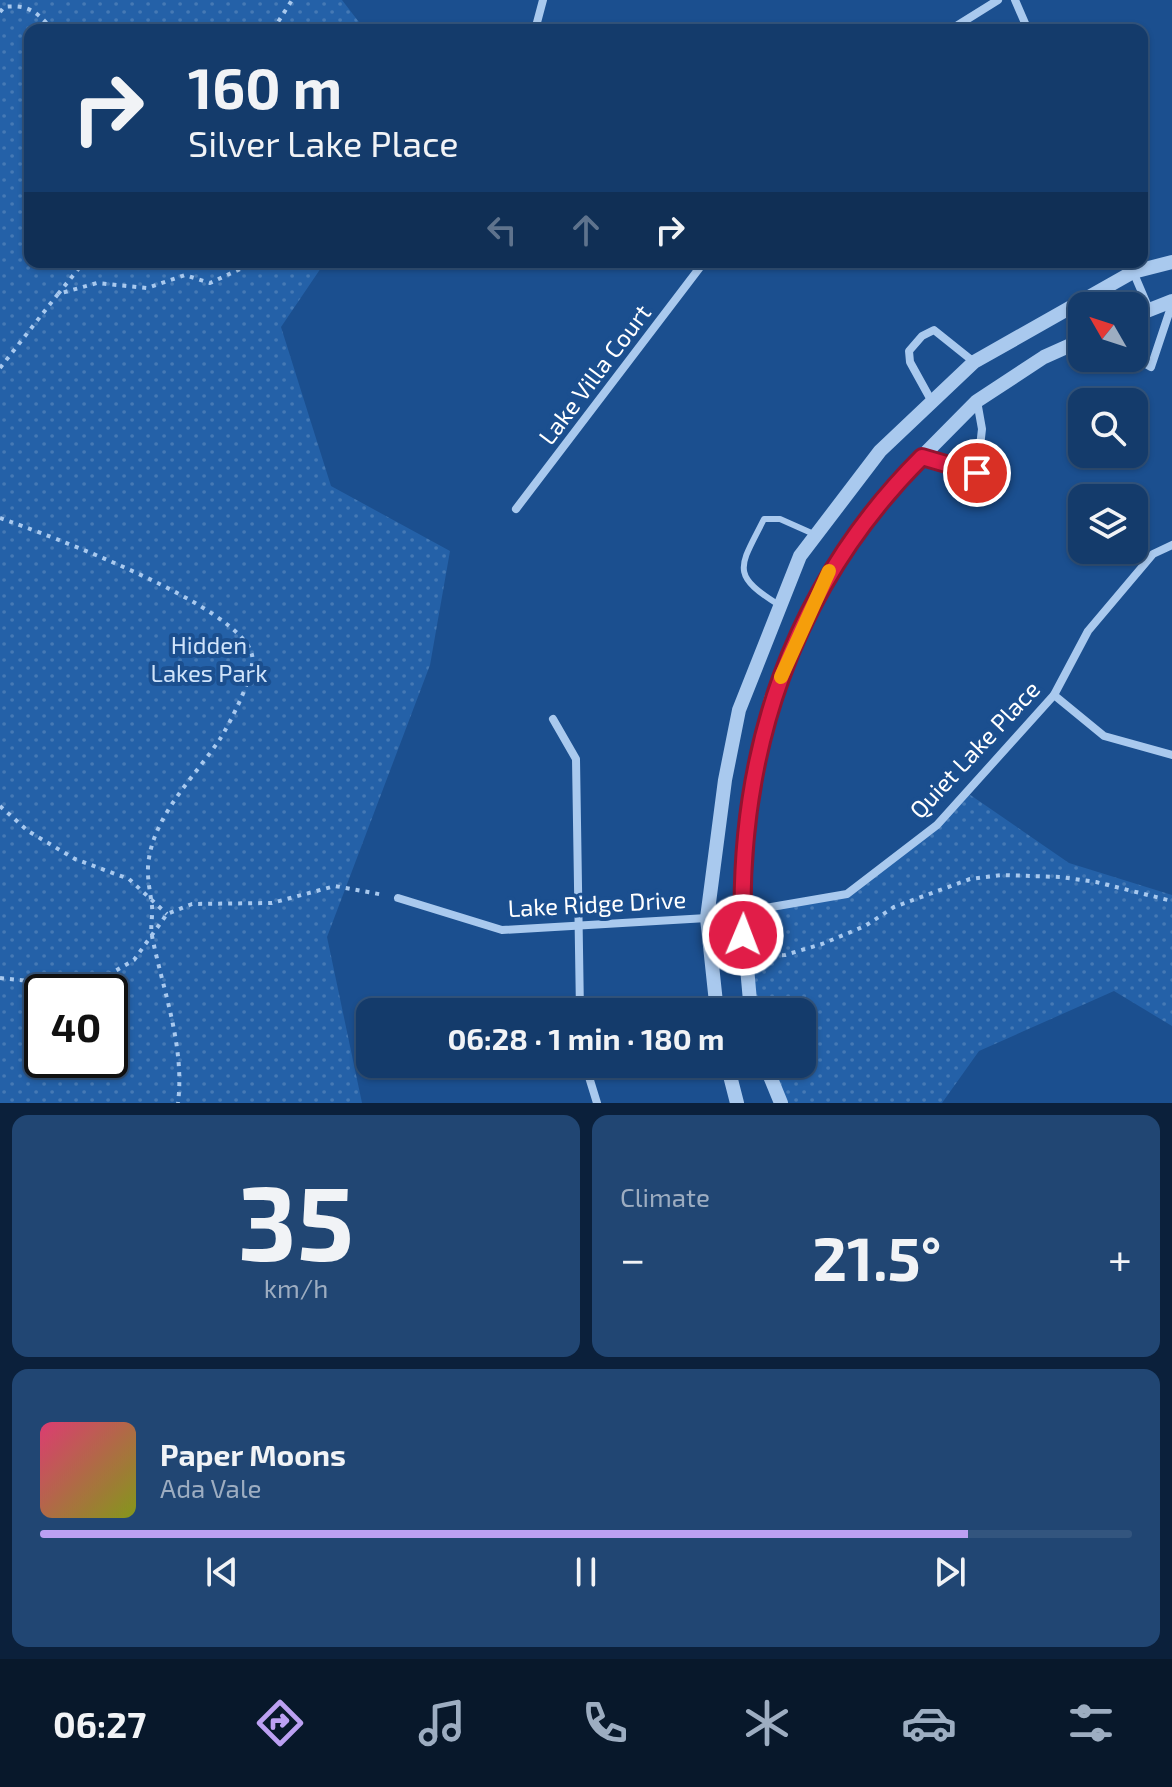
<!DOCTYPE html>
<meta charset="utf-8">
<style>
body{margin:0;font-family:"Exo 2",sans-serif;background:#214673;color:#f1f3f6;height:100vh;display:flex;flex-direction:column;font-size:30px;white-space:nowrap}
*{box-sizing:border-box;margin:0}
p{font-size:26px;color:#9dadc1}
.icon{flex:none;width:44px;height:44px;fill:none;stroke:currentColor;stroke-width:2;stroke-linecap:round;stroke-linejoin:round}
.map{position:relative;height:1103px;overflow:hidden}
.side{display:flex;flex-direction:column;gap:12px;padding:12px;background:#0b203b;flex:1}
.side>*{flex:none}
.guide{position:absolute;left:24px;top:24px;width:1124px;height:244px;border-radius:16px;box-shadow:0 2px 6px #0004,0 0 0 2px #33557e;background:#143b6b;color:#f1f3f6;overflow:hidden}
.needle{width:52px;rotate:309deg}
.buttons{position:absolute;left:1068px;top:292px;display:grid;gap:16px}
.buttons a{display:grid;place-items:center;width:80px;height:80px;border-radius:16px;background:#143b6b;box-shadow:0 2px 6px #0004,0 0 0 2px #33557e;font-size:40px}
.speed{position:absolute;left:24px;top:974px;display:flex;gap:16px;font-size:40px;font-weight:700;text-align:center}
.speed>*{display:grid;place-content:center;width:104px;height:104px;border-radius:50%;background:#143b6b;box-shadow:0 2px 6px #0004,0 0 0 2px #33557e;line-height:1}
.speed .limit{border:4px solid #111;border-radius:12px;background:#fff;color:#111}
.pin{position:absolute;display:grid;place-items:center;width:68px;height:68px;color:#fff;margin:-34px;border:4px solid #fff;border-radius:50%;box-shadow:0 2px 8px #0007}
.me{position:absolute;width:88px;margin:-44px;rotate:1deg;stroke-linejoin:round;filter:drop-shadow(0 0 6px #0008)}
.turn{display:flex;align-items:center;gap:28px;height:168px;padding:0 32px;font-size:36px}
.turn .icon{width:104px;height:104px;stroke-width:2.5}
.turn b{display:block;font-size:56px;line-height:68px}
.lanes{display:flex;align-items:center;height:76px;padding:0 32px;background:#0003;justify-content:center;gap:40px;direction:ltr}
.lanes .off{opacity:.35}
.big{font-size:60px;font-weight:700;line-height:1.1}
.side .tile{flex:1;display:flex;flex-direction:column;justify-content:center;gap:12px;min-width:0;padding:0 28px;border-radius:16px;background:#214673}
.side .dial{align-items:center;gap:0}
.dial b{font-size:104px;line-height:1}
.song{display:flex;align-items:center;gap:24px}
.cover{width:96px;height:96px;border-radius:12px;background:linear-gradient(135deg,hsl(340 70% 55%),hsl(70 70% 35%))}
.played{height:8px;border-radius:4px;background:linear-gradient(90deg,#bca0f2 85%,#33557e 85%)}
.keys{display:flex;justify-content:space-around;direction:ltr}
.heat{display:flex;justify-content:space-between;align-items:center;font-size:44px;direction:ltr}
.side .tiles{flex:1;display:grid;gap:12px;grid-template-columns:1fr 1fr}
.tile:last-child{grid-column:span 2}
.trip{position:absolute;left:356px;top:998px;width:460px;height:80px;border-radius:16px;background:#143b6b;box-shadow:0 2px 6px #0004,0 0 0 2px #33557e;font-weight:700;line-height:80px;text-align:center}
.tab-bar{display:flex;height:128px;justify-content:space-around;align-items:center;background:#08182b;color:#9dadc1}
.tab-bar .icon{width:56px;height:56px}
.tab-bar .current{color:#bca0f2}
.tab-bar b{font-size:36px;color:#f1f3f6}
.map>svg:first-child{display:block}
</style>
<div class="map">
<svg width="1172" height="1103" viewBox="0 0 1172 1103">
<defs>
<pattern id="green-dots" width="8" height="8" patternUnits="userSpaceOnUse" patternTransform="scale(2)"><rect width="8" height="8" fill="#2461a8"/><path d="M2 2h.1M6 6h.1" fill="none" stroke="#4579b5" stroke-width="1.8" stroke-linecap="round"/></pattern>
</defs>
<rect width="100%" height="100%" fill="#1b4f8f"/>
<g fill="url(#green-dots)" fill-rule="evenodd">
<path d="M0,0H342L365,30H30V262H325L281,327L331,486L450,551L430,665L327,937L362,1103H0ZM42,992H110V1060H42Z"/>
<path d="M966,792L1069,863L1172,895V1026L1114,991L979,1051L942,1103H781L765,1064H802V1012H751L742,912L847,894L937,825Z"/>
</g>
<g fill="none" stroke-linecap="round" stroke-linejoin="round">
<g stroke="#a9c9ee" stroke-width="4" stroke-dasharray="4 6" stroke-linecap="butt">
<path d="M0,12L4,7C28,4 37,12 53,30"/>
<path d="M273,30L292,0"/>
<path d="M58,294L84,262"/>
<path d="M0,368L58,294L97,283L147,288L185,275L210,283L255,262"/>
<path d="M0,518C48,535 241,606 252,655C256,673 230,723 220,739C196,775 156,813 149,858C146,875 150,890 152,906C153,916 150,926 152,936C163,991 185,1046 178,1103"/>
<path d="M0,806L28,831L75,859L129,879L167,914"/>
<path d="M762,956L785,955L822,944L865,926L894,907L970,879L1002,875L1060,877L1096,882L1172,901"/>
<path d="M0,978L77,986L108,975L134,960L167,914L192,904L272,903L335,886L384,895"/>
</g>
<path stroke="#a9c9ee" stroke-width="6" d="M779,605C729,574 740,567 764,519H780L816,535"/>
<g stroke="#a9c9ee" stroke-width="8">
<path d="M1015,0L1028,30"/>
<path d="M535,30L543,0"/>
<path d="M950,30L998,0"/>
<path d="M1129,262L1149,309"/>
<path d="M1134,357L1151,367L1172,304"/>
<path d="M931,400L910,362L909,351L922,336L934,330L974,362"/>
<path d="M922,457L977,473L982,429L977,401"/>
<path d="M516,509L704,262"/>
<path d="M1054,695L1104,736L1172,755"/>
<path d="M553,719L576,759L580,1012"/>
<path d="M398,898L502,930L707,918L847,894L937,825L1054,695L1088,631L1153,554L1172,545"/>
<path d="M585,1064L597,1103"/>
</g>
<g stroke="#a9c9ee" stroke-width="14">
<path d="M1134,316L1172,301"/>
<path d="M717,1012L707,918L725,780L739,710L800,556L880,451L974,362L1133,272L1172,262"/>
<path d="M751,1012L742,912L753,774L771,699L828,573L887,492L977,401L1044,357L1082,340"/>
<path d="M727,1064L737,1103"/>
<path d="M765,1064L781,1103"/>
</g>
</g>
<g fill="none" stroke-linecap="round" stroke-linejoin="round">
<g stroke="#92132f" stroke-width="20">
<path id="route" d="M743,935C737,753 792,587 922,457L977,473"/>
</g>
<use href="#route" stroke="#e11d48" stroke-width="14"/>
<path stroke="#f59e0b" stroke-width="14" d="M781,677L829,571"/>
</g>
<g text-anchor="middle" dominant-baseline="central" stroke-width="8" stroke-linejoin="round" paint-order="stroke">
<g font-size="24" fill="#fff" stroke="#1b4f8f">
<text transform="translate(594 374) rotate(-53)">Lake Villa Court</text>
<text transform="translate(974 749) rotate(-47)">Quiet Lake Place</text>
<text transform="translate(597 903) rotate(-3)">Lake Ridge Drive</text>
</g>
<g font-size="24" fill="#cfe3fa" stroke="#1b4f8f">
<text x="209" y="644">Hidden<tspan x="209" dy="28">Lakes Park</tspan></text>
</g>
</g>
</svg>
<div class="buttons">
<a><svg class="needle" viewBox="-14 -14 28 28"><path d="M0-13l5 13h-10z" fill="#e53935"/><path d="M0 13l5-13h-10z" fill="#9dadc1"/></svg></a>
<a><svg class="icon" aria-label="search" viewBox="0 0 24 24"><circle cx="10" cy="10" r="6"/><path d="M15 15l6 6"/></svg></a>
<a><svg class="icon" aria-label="layers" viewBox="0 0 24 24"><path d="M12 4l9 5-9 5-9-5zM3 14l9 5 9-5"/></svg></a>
</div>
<div class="speed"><div class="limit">40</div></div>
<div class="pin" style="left:977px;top:473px;background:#d93025"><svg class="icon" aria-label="arrive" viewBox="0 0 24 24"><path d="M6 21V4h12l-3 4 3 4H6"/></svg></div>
<svg class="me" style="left:743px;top:935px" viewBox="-20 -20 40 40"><circle r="17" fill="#e11d48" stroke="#fff" stroke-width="3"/><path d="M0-11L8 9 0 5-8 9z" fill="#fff"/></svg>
<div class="trip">06:28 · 1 min · 180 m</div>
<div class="guide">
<div class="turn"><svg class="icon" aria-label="right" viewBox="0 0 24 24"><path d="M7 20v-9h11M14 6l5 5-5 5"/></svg><div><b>160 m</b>Silver Lake Place</div></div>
<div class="lanes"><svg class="icon off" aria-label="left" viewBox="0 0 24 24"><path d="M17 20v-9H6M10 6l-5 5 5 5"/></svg><svg class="icon off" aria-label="ahead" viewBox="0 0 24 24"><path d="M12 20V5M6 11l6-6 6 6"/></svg><svg class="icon" aria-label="right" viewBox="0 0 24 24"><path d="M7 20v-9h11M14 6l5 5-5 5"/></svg></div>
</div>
</div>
<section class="side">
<div class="tiles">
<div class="tile dial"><b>35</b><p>km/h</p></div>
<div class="tile"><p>Climate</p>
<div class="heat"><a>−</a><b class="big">21.5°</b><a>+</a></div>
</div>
<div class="tile">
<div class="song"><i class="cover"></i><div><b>Paper Moons</b><p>Ada Vale</p></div></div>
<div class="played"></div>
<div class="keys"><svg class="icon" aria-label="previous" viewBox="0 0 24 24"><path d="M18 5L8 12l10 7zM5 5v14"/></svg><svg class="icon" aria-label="pause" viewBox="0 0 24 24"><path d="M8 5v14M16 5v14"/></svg><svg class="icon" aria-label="next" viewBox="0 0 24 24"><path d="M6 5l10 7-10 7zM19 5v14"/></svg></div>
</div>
</div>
</section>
<nav class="tab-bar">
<b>06:27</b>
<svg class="icon current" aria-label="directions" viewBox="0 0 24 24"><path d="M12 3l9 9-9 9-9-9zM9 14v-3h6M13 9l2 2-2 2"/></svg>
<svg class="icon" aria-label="music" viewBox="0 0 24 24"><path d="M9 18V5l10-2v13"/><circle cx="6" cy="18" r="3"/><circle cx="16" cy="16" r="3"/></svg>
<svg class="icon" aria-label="phone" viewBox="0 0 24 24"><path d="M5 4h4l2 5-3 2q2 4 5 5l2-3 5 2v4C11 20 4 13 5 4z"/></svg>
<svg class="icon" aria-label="climate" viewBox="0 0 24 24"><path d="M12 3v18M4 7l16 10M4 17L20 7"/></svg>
<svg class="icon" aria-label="car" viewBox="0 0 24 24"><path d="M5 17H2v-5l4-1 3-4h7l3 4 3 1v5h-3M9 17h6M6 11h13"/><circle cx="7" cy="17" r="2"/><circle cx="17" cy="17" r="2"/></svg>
<svg class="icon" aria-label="filters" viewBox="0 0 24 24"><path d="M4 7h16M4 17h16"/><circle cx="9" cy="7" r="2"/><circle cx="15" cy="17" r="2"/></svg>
</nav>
